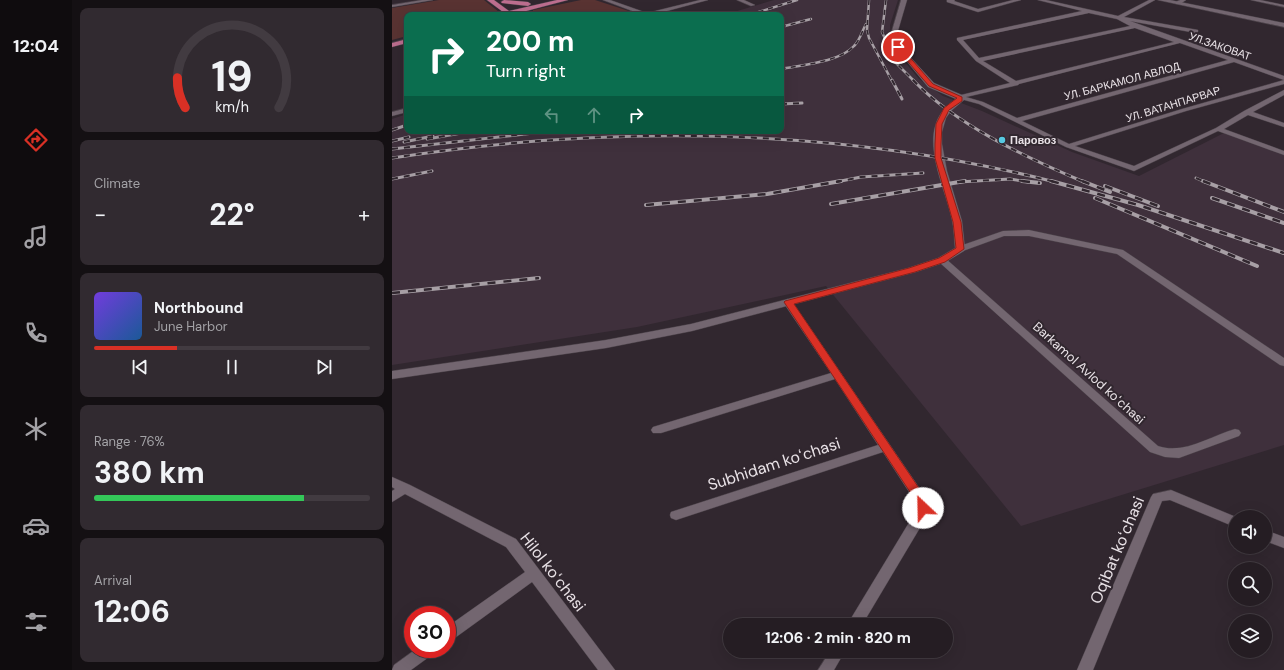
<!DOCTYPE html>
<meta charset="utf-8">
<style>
body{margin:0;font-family:"DM Sans",sans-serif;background:#312a30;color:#f1f3f6;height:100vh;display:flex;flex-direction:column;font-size:15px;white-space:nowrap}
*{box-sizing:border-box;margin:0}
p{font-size:13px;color:#a3a2a6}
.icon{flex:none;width:22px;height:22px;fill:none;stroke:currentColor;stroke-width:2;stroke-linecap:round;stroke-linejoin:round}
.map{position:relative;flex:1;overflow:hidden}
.side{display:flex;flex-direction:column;gap:8px;padding:8px;background:#141013;width:320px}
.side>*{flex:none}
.guide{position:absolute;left:12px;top:12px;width:380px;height:122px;border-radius:8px;box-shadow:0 4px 16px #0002,0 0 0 1px #423b41;background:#0b6e4f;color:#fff;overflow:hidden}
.controls{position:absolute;left:836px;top:510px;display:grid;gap:8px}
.controls a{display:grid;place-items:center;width:44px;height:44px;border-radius:50%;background:#251d23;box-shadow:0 4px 16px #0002,0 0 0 1px #423b41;font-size:20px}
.speed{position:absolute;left:12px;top:606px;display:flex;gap:8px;font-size:20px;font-weight:700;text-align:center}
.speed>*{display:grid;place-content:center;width:52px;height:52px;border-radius:50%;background:#251d23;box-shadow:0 4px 16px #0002,0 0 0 1px #423b41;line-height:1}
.speed .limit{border:6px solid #d22;background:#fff;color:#111}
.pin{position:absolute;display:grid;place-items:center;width:34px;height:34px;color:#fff;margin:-17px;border:2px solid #fff;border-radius:50%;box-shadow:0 1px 4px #0007}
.me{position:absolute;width:44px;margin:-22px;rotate:336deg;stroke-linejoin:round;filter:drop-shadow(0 0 3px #0008)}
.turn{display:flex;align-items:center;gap:14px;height:84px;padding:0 16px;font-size:18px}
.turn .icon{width:52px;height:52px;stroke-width:2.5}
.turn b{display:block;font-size:28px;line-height:34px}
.lanes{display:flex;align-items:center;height:38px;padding:0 16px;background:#0003;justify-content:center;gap:20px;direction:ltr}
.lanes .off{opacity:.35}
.big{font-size:30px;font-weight:700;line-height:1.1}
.side .widget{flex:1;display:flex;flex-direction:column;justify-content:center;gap:6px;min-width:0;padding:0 14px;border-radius:8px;background:#312a30}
.side .dial{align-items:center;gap:0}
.dial svg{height:104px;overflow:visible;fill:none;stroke:#423b41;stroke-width:7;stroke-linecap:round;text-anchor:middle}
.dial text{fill:#f1f3f6;stroke:none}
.song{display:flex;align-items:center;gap:12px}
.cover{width:48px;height:48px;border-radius:6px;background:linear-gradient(135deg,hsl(260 70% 55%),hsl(210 70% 35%))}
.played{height:4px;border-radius:2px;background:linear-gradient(90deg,#d93025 30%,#423b41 30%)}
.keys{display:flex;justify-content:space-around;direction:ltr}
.heat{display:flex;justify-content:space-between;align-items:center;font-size:22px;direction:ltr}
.charge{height:6px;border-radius:3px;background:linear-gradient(90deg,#34c759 76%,#423b41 0)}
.trip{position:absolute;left:331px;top:618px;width:230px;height:40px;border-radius:20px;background:#251d23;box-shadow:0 4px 16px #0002,0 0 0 1px #423b41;font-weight:700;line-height:40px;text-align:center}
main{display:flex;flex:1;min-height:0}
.tab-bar{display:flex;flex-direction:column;width:72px;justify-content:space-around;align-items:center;background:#0f0c0e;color:#a3a2a6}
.tab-bar .icon{width:28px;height:28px}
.tab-bar .selected{color:#d93025}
.tab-bar b{font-size:18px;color:#f1f3f6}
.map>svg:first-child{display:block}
</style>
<main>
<nav class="tab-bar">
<b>12:04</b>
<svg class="icon selected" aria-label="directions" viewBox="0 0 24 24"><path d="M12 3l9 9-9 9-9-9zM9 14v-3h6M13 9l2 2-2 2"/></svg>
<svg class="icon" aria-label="music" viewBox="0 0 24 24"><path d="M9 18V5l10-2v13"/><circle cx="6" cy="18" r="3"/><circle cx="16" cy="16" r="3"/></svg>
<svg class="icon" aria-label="phone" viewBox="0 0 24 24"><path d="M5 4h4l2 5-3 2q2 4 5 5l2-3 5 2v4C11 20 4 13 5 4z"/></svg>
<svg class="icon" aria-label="climate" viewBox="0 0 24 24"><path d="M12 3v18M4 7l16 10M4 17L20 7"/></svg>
<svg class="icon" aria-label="car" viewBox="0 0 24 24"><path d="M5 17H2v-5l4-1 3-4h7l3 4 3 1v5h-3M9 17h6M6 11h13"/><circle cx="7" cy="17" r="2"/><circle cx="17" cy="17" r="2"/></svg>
<svg class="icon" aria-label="filters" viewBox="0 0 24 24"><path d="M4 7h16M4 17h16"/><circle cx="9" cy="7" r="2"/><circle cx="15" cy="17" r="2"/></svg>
</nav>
<section class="side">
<div class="widget dial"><svg viewBox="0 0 100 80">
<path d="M14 69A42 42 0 1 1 86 69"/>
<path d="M14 69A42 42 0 0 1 8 46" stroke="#d93025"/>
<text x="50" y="56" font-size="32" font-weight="700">19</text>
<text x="50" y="72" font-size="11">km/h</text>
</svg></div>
<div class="widget"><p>Climate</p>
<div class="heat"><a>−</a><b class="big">22°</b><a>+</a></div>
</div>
<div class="widget">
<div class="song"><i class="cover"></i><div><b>Northbound</b><p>June Harbor</p></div></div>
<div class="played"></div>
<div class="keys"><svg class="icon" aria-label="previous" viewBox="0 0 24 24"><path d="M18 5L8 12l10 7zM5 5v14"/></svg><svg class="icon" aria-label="pause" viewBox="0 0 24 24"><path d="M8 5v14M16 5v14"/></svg><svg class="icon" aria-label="next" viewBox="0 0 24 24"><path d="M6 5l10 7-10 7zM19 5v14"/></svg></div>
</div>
<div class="widget"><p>Range · 76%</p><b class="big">380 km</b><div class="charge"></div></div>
<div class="widget"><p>Arrival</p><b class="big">12:06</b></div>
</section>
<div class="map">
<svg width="892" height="670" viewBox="0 0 892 670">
<rect width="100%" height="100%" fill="#31272f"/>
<path fill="#3f303c" d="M382,0H506L498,25L499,42L512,61L527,79L551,96L590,111L680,152L747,176L832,133L892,155V445L629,526L434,286L245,327L0,365V119L15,114V131H389V15H332Z"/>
<g fill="#593332">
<path d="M47,0H92L107,12L97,15H15V36L0,40V8Z"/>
<path d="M189,0H203L246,14L241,15H141V10Z"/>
</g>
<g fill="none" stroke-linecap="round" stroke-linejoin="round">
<g stroke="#4b4249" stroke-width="1">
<g id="street">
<path d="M30,0H41L0,7V5Z"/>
<path d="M211,0H218L255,13L308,0H316L260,15H251Z"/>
<path d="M345,0H352L363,5L359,6Z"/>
<path d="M555,0H563L562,1L586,9L621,0H629L586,12L555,2Z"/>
<path d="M646,0H654L726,16L757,0H763L732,17L806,30V32L804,33L738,21L892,76V80L842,62L630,121L677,144L790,109L892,80V84L794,111L683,146L742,166L824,128L852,111L892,90V95L861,112L892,123V127L856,115L832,129L892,151V155L826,131L742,171L674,147L587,104L565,98V96L618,83L584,61L565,40V38L690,11ZM697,13L725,19L738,26L587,58L571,40ZM743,28L782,42L624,81L591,61ZM788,43L836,60L625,118L591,102L574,97L626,85L627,84Z"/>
<path d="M788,0H794L788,4H784V2Z"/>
<path d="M859,0H868L892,5V7Z"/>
<path d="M15,108V112L0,116V112Z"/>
<path d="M637,230L731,250L892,358V366L888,365L725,254L637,236H612L571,251L568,252L564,249L565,247L611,231Z"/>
<path d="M550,257L553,258L766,446C792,455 818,436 843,429L847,430L849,433L847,436L787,458L773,457L758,452L547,262L546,260Z"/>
<path d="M396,299L399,300L528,489C535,500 538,509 532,521L470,625H455L521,516L523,507L521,498L491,452L284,520L279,518L278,515L279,512L486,445L443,379L269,433H261L259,430L261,427L439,373L391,302Z"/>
<path d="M0,477L18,485L124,539L223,670H206L140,582L60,640L55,641V627L133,572L114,547L13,494L0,502V491L3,489L0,487Z"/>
<path d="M779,490L844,517L843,527L778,500L770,501L701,670H685L759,497L761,494Z"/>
<path d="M873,530L892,537V548L873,541Z"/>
<path d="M24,649H43L41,654L19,670H0L2,665Z"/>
<path d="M438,651H453L442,670H426Z"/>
</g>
</g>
<g stroke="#4b4249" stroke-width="1">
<g id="secondary">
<path d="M509,0H515L505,34L509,47L542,83L570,95L572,100L559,111L554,118L550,132V144L555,171L570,221L573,249L572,251L554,262L524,272L300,331L214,348L0,379V371L214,340L299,324L516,268L546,258L563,248C562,239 562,229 560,220C552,182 520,127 564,99L536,87L503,47L499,34Z"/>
<path d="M766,0H778L892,23V27Z"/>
</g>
</g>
<g stroke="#4b4249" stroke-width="1">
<g id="primary">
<path d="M95,0H102L117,11L165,0H176L119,15H103L111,12Z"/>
<path d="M112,0L136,2L139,4L136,6L110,3L109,2Z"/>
<path d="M15,39V43L0,47V43Z"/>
</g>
</g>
<use href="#street" fill="#736670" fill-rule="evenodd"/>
<use href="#secondary" fill="#736670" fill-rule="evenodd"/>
<use href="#primary" fill="#bd6e8f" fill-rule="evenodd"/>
<g stroke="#a79fa5" stroke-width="2.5">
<g id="rail-far2">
<path d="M477,0L475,30L477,38L500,81"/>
<path d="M494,0L490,32L504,63L522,81"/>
<path d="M357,15L405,0"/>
<path d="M389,27L419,19"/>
<path d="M389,69C409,65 448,62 462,46C468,40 470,31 474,24"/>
</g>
</g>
<g stroke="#a79fa5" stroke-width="3">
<g id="rail-far1">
<path d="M500,80L510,99"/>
<path d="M521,80C564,125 635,158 692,182"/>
<path d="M389,104L410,103"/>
<path d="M0,130L15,125"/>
<path d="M84,133L102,131"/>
<path d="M35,139L81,131"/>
<path d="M0,141L17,137"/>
<path d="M12,142L41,136"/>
<path d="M0,149L159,131"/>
<path d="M0,158C219,124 448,127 663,182"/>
<path d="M804,178L813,182"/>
<path d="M0,179L40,171"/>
<path d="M444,182L469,177L531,173"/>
<path d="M567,182L618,179L637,182"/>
</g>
</g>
<g stroke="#a79fa5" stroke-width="4">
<g id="rail">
<path d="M630,181L648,183"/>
<path d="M659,181L746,205L892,253"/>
<path d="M690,181L718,192"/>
<path d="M811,181L892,212"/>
<path d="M713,186L766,206"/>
<path d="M703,198L865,266"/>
<path d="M820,198L892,223"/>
<path d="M439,204L573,181"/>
<path d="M254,205L375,194L449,181"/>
<path d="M0,293L147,278"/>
</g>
</g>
<use href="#rail-far2" stroke="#31272f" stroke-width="1.5" stroke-dasharray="5" stroke-linecap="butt"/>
<use href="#rail-far1" stroke="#31272f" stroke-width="2" stroke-dasharray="6" stroke-linecap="butt"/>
<use href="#rail" stroke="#31272f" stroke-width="2.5" stroke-dasharray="8" stroke-linecap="butt"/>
</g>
<path fill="#d93025" stroke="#8d1f18" d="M504,46H508L541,84L570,97V101L557,110L550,124L549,144V158L569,222L572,249L553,262L523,272L402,304L533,497L536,508L535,511L531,513L527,511L520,495L392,302L393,301L517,268L547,258L564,248L561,222L543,158V144L544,124L552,108L565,98L537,86L504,48Z"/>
<circle fill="#57c9e2" stroke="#31272f" stroke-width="1.5" cx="610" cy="140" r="4"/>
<g text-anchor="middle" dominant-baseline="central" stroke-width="4" stroke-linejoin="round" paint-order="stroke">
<g font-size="11" fill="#e9e2e7" stroke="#31272f">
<text transform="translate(828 46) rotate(19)">УЛ.ЗАКОВАТ</text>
<text transform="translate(730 81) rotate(-15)">УЛ. БАРКАМОЛ АВЛОД</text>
<text transform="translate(781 104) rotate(-17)">УЛ. ВАТАНПАРВАР</text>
</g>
<g font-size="11" font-weight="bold" fill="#e9e2e7" stroke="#31272f" text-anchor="start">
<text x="618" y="140">Паровоз</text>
</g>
<g font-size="13" fill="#e9e2e7" stroke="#31272f">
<text transform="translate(697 373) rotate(42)">Barkamol Аvlod koʻchasi</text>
</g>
<g font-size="16" fill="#e9e2e7" stroke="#31272f">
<text transform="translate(382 464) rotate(-18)">Subhidam koʻchasi</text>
<text transform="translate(725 550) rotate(-67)">Oqibat koʻchasi</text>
<text transform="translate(161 572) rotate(52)">Hilol koʻchasi</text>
</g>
</g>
</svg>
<div class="controls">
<a><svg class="icon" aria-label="sound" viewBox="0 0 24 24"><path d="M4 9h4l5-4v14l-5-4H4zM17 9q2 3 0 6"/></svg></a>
<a><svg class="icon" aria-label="search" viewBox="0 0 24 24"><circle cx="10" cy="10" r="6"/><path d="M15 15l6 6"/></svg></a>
<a><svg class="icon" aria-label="layers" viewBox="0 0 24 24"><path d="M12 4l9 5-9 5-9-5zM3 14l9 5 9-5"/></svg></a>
</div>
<div class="speed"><div class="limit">30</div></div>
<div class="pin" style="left:506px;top:47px;background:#d93025"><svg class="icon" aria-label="arrive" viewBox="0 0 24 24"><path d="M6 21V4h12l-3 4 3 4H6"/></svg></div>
<svg class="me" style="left:531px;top:508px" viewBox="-20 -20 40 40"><circle r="19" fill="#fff"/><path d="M0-13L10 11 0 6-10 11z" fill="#d93025"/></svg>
<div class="trip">12:06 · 2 min · 820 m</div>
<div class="guide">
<div class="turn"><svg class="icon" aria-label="right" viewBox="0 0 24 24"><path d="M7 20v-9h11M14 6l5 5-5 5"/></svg><div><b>200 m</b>Turn right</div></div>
<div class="lanes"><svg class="icon off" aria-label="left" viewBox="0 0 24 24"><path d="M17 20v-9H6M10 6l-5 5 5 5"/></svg><svg class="icon off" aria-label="ahead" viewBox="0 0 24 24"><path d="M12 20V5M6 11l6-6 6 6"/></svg><svg class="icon" aria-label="right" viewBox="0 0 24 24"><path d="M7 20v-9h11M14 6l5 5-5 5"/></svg></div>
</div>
</div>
</main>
